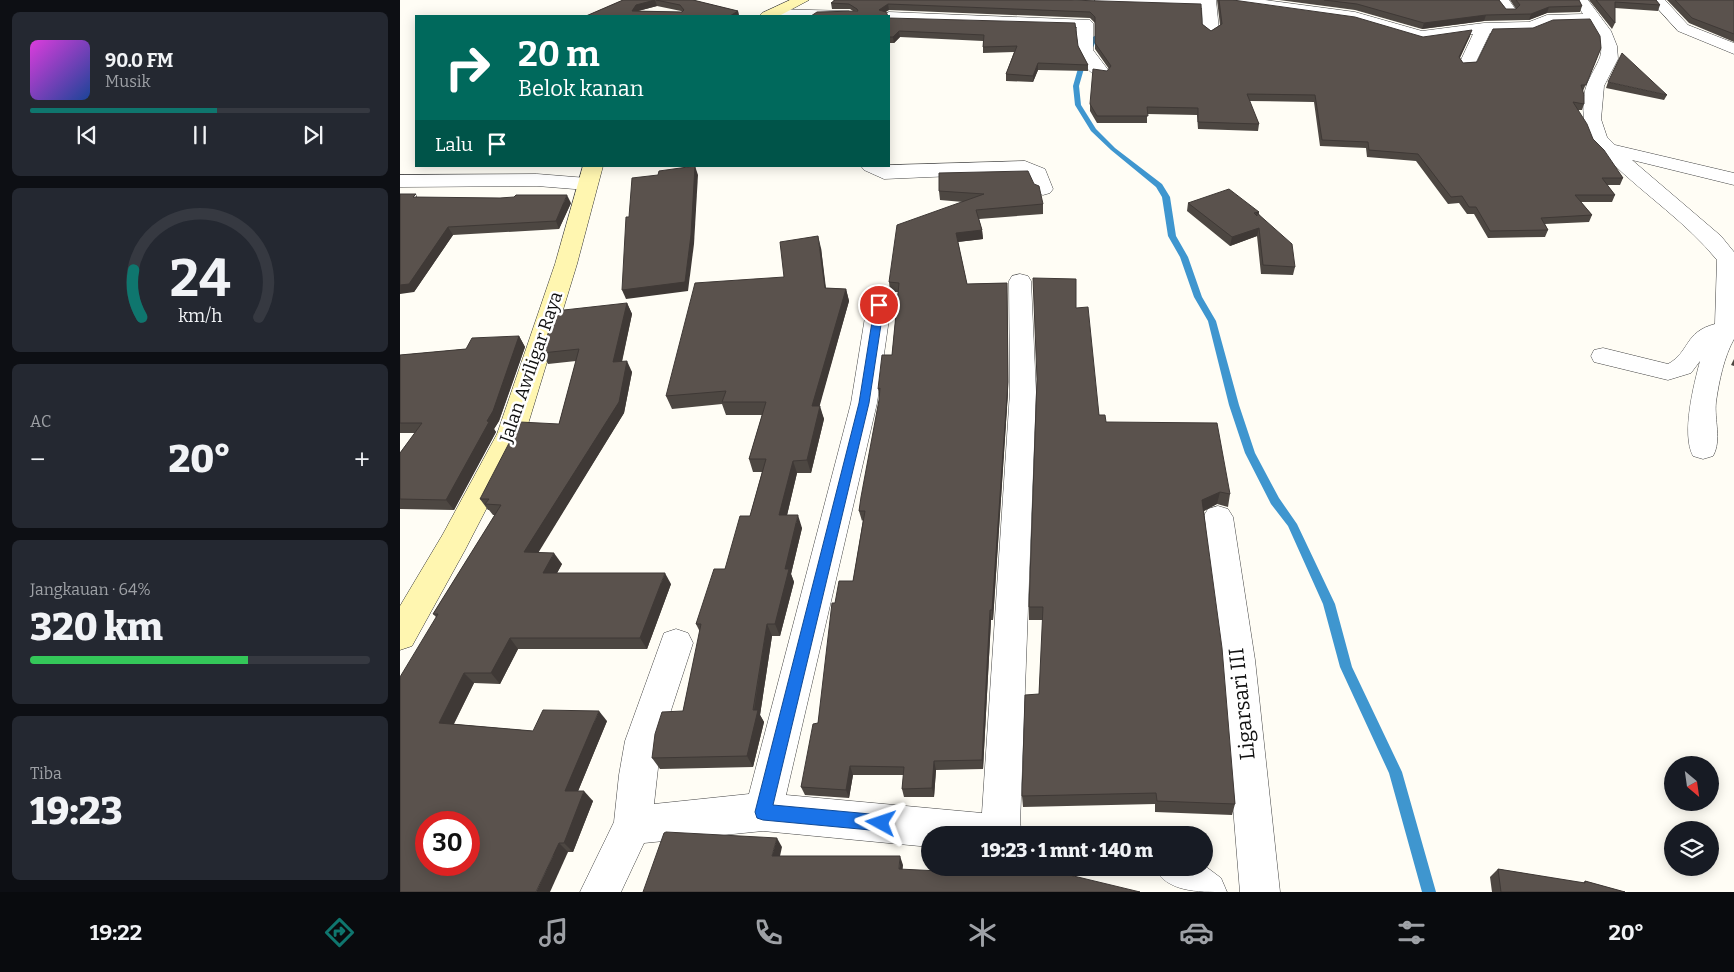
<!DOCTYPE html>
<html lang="id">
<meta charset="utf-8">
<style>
body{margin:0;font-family:Bitter,serif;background:#242831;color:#f1f3f6;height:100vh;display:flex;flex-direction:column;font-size:19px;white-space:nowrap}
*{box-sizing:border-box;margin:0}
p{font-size:16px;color:#9ea1a6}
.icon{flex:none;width:28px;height:28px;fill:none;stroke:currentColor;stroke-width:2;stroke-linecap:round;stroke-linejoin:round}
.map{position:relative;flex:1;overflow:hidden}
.panel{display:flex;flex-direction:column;gap:12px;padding:12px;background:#0d0f14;width:400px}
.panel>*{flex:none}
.top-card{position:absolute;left:15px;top:15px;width:475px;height:152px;border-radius:0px;box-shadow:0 2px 12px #0003;background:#00695c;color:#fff;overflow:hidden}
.needle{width:32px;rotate:151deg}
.fabs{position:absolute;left:1264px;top:756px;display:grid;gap:10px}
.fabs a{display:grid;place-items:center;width:55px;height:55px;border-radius:50%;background:#171b24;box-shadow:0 2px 12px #0003;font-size:25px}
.speed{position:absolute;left:15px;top:811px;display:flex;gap:10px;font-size:25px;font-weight:700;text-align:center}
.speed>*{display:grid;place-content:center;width:65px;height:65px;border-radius:50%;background:#171b24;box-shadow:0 2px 12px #0003;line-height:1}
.speed .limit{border:8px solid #d22;background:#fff;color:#111}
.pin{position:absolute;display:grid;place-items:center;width:42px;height:42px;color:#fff;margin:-21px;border:2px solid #fff;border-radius:50%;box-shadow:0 1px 5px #0007}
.me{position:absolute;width:55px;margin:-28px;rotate:275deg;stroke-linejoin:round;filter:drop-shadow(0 0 4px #0008)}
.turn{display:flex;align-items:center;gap:18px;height:105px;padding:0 20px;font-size:22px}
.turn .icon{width:65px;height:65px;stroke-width:2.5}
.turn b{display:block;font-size:35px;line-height:42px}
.then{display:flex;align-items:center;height:48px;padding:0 20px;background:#0003;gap:10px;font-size:19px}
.big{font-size:38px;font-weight:800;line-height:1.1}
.panel .widget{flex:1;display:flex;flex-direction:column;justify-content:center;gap:8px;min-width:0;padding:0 18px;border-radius:8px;background:#242831}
.panel .dial{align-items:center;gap:0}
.dial svg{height:130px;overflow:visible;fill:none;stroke:#363941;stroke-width:7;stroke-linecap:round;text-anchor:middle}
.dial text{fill:#f1f3f6;stroke:none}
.song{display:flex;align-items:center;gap:15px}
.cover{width:60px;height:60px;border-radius:8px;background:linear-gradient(135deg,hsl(300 70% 55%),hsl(220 70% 35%))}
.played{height:5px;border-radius:2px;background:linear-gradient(90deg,#0f766e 55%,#363941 55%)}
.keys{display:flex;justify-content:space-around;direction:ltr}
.heat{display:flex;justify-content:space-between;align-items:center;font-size:28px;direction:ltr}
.charge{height:8px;border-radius:4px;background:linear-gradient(90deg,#34c759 64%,#363941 0)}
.trip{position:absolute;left:521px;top:826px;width:292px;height:50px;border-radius:25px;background:#171b24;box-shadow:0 2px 12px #0003;font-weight:800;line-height:50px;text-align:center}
.dock{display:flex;height:80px;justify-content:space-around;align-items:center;background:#090b0e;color:#9ea1a6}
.dock .icon{width:35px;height:35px}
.dock .on{color:#0f766e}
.dock b{font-size:22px;color:#f1f3f6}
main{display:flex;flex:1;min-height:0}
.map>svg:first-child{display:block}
</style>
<main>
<section class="panel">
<div class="widget">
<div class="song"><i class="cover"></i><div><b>90.0 FM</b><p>Musik</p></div></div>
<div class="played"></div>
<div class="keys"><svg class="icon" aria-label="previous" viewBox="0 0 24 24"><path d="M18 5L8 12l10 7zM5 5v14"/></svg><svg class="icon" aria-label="pause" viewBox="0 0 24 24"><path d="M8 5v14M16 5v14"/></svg><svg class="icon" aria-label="next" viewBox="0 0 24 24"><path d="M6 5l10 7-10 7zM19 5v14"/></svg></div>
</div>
<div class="widget dial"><svg viewBox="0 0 100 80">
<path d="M14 69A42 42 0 1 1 86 69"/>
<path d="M14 69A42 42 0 0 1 9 40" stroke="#0f766e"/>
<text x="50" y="56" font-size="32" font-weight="700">24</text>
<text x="50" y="72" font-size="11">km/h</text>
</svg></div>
<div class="widget"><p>AC</p>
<div class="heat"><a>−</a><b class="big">20°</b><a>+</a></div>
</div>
<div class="widget"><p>Jangkauan · 64%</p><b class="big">320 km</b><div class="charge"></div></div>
<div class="widget"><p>Tiba</p><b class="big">19:23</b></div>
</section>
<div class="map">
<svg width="1334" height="892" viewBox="0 0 1334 892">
<rect width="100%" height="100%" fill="#fffdf5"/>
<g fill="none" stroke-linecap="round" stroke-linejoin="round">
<path fill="#3f96cf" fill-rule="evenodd" d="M704,30L709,31L697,39L685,65L679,86L681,105L696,129L715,148L762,184L770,197L776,236L788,257L802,297L816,321L839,405L855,453L879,498L897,524L935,604L952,667L1002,772L1036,892H1022L989,773L940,667L923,604L888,526L871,504L845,453L829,405L808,321L794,297L780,257L768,236L762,197L756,187L711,150L691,131L675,105L673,86L679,65L693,37Z"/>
<g stroke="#444" stroke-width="1">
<g id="street">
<path d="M695,0H816L819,30L811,35L806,33L803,30L802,8L701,6L696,5Z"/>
<path d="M826,0H865L955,12L1022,31L1084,23L1129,22L1147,15L1183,14L1174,0H1188L1211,31L1217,46L1218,59L1204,86L1201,119L1207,137L1215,145L1334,173V185L1232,160L1321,236L1334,252V339C1324,357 1319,381 1316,402C1314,420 1322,440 1313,456L1303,459L1293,456C1281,434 1294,384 1300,361L1291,373L1268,380L1194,362L1191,356L1194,350L1203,348L1268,364C1290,352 1284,332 1315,324L1317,260C1287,223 1245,195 1211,162C1203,155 1191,147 1188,137C1183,122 1181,100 1187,84C1199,56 1211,53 1189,23L1150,24L1131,32L1090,33L1075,64L1073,67H1061L1059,64L1073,34L1022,41L954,21L833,4Z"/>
<path d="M1095,0H1109L1116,10L1114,13H1104Z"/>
<path d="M1250,0H1265L1288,25L1334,43V54L1278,31Z"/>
<path d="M372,9L449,11L457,16H366L364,14L367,11Z"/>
<path d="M489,12L690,20L693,23V50L709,71L707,75C682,81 676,45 677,27L489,22V16H482Z"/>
<path d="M625,161L645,169L653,189L650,193L643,195L636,193L629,176L622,173L484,179L464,170L461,166Z"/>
<path d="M137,174L187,178L194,180L197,184L194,188L187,190L137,186L0,187V175Z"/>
<path d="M620,274L628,276L631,281L636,392L620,824L624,835H530V847L363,831L244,843L221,892H180L214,822L219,775L225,741L264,633L276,629L288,633L293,643L261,741L254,804L349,794L451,403L467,305L471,300L479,298L487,300L491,305L477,403L386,795L582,813L610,392L609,281L612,276Z"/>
<path d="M818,506L828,509L833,517L855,660L880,892H840L821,660L803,517L808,509Z"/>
<path d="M805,866L821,878L827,892C795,892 768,892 754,868Z"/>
</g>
</g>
<g stroke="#333" stroke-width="1">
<g id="secondary">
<path d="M390,0H409L379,16H359L362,13Z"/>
<path d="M183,166H203L177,264L125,434L65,550L12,646L0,650V606L43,534L97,434L155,264Z"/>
</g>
</g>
<use href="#street" fill="#fff" fill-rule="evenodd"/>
<use href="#secondary" fill="#fff6b0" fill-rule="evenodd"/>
</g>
<g fill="#4d4742" fill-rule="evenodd">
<path d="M223,0H293L338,11L339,16H186ZM257,6L281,11L282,12L238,11Z"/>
<path d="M433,0H669L802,24L811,31L820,25L817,0H833L1023,37L1070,36L1060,58L1063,63L1077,62L1201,48L1183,91L1184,104L1182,110H1177L1193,139L1223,178L1220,185H1207L1215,195L1212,202H1181L1192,215L1189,222L1145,224L1148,230L1145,237L1088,238L1074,214H1067L1059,203L1048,204L1016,161L967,157L966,148L920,146L914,102L849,101L859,124L858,131L798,129L797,115L747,114V123H697L690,111V104L709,69L695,49V23L690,18L489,10L453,11L450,9H432L431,3L434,1Z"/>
<path d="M879,0H1099L1106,9H1116L1110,0H1179L1182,6L1180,12L1147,13L1129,20L1084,21L1022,29L955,10Z"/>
<path d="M1189,0H1256L1260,5L1258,11L1215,8V23L1212,29Z"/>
<path d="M1267,0H1334V42L1289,23Z"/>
<path d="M489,18L678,46L688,65V71L638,70L633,82L606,81V74L614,52L583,53V41L500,37L494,43H489Z"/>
<path d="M1208,82L1267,95L1264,100L1206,88Z"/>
<path d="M539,173L643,204V214L579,219L582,230L583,239L558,242L567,284L607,283V293L608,392L593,620H591L583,769L536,770L534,797H504L502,789L504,775H453L449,798L405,795L401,787L418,723L435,603L453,581L463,520L462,521L459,511L480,398L478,389L492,355L498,292H490L489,282L563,202L540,200L539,191Z"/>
<path d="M16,194L17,197L171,203L159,229L53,235L14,292Z"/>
<path d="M788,203L859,212V214L895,267L893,275L861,274L857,236L830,246L787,211Z"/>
<path d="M421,248L426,288L446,289L449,301L419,406L424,419L411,473H397L387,515L402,528L391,574L394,582L380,636H372L360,715L364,722L353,767L260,769L252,758L283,711L300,632L296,624L325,569L350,516L362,472H353L349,459L362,415H326L322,404L272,409L266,396L384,277Z"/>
<path d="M227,303L232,314L222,362L232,372L224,413L138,552L162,564L157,573L271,584L247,649H118L100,684L74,683L54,724L133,731L207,721L178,791L193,801L173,852H168L0,892L36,617L33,614L95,515H93L89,510H88L80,499L159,424L176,361L148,364L142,353Z"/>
<path d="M676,308L699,415L706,422L830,494L828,507L817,504L804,511L835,804L832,815L755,812V804L623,807L622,796L639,694L643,620H629V607L637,382Z"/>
<path d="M119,336L125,347L99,421L94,429L96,432L54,510L0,509V453L15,433H0V355L66,349Z"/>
<path d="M1334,359V366L1331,365Z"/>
<path d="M1098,869L1183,883L1185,881L1225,892H1092L1090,877Z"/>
</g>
<g fill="#3f3936">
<path d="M255,0L257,6L238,11H232L236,5Z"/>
<path d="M488,4L489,10L480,16L479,10Z"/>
<path d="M1149,7L1147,13L1129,20L1131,14Z"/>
<path d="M338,11L339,16H330Z"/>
<path d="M1086,15L1084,21L1022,29L1024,23Z"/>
<path d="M1072,30L1070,36L1057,63L1059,57Z"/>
<path d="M499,31L500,37L494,43L493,37Z"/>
<path d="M638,63V70L633,82V76Z"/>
<path d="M295,166L298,175L294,244L288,291L226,299L222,290Z"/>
<path d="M167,195L171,203L159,229L156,221Z"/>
<path d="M48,227L53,235L14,292L0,294V285Z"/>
<path d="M859,228L857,236L830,246L832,237Z"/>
<path d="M582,230L583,239L557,242L556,233Z"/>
<path d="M418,236L421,248L427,301L425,288Z"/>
<path d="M607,283L608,392L593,620L592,610Z"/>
<path d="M446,289L449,301L416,419L412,406Z"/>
<path d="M227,303L232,314L219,374L213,362Z"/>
<path d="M119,336L125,347L99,421L94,429L96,432L54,510L46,500L87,421Z"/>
<path d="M227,361L232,372L224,413L132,563L124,552Z"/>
<path d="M420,406L424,419L411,473L407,460Z"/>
<path d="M393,461L397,473L384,528L379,515Z"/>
<path d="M820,492L817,504L800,513L802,500Z"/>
<path d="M398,515L402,528L391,574L394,582L380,636L375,624L385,569Z"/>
<path d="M154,553L162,564L151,584L143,573Z"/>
<path d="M265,573L271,584L247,649L240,638Z"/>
<path d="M590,610L591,620L583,769L582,760Z"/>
<path d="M367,624L372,636L360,715L364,722L353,767L347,756Z"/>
<path d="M110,638L118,649L100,684L91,673Z"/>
<path d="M64,673L74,683L49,733L39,723Z"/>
<path d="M199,711L207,721L174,801L165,791Z"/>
<path d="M534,761L536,770L534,797L532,788Z"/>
<path d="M450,766L453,775L449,798L446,790Z"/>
<path d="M184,791L193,801L173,852L164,843Z"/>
<path d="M377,838L382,847L378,865L372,856Z"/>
<path d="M159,843L168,852L150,892H136Z"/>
<path d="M500,856L503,865L502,878L499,869Z"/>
</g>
<g fill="#5a524d" stroke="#3f3936" fill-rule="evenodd">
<path d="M223,0H255L236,5L232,11L282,12L284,10L280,5L256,0H293L338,11L330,16H186Z"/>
<path d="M435,0H669L801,4L802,24L811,31L822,24L819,0H833L955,17L1023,37L1072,30L1059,57L1063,63L1077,62L1093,29L1133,28L1153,20L1190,19L1200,36L1201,48L1186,85H1181L1184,95V104L1173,102L1187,124L1193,139L1204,150L1223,178H1202L1215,195H1175L1192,215L1141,218L1148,230L1090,231L1076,207H1069L1062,196L1051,197L1018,154L969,150L968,142L922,140L915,95L847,94L859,124L798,122V108L747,107L748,116H697L690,104L693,69L707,71L711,66L695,43V17L690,12L488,4L479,10L486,12L488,16H411L417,12L458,11L457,9L449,4L431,3Z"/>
<path d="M924,0H1099L1106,9H1116L1120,5L1116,0H1179L1182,6L1149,7L1131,14L1086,15L1024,23L957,4Z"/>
<path d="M1196,0H1256L1260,5L1215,2V23Z"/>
<path d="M1275,0H1334V34L1292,18Z"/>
<path d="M489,18L675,23L678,46L688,65L638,63L633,76L606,74L617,46L583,47L584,35L499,31L493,37H489Z"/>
<path d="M1222,53L1267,95L1208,82Z"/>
<path d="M295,166L291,235L285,282L222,290L226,217H229L232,178L258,175L259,171Z"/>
<path d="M628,171L634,184L639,186L643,204L576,210L582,230L556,233L567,284L607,283L608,382L592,610H590L582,760L534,761L532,788L502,789L504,767L450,766L446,790L401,787L413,724L418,723L432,603H435L439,581H453L465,511H459L461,497L479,400L480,388L478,389L482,355H492L499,283L489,282L497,225L584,194L539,191V173Z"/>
<path d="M829,189L859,212L854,213L857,216V213L892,244L895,267L863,265L859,228L832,237L788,203Z"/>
<path d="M0,194H16L13,197L100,198L114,197L116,195H167L156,221L48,227L9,284L0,285Z"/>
<path d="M418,236L425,288L446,289L412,406H420L407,460L393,461L379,515H398L385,569H389L375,624H367L353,710H358L347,756L252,758L255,734L262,712L283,711L301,624H296L314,569H325L340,516H350L366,459H349L366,402H322L326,391L266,396L295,283L384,277L380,242Z"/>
<path d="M633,278L676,279V308L688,307L699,415H705L706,422L817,423L830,494L820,492L802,500L822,648L835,804L757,801L756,793L622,796L625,695L639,694L643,607H629L637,379Z"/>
<path d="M227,303L213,362L227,361L219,402L124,552L154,553L143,573H265L240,638H110L91,673H64L39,723L133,731L143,710L199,711L165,791H184L164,843H159L136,892H0V677L38,614H33L101,505L85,504L89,499H80L120,422L159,424L179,349L142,353L155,311ZM26,822H69V865H26Z"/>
<path d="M119,336L93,411L87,421L89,422L46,500L0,499V453L22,423H0V355L66,349L72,338Z"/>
<path d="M266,832L377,838L372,856H500L499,869L560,872V868H658L657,872L740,892H243L264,833Z"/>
<path d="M1098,869L1185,883V881L1225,892H1101Z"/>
</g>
<path fill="#1a73e8" stroke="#114b97" d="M475,303L484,305L469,403L373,805L481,815L487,818L489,823L487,829L481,831L363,820L357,818L355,812L459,403Z"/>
<g text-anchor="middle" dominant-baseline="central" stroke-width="5" stroke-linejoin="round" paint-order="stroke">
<g font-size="18" fill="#111" stroke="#fff">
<text transform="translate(131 367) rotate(-71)">Jalan Awiligar Raya</text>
</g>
<g font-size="21" fill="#111" stroke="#fff">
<text transform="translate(842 704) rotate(-96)">Ligarsari III</text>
</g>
</g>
</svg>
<div class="fabs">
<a><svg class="needle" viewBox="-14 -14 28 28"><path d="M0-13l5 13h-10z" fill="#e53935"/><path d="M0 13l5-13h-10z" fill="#9ea1a6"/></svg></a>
<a><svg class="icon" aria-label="layers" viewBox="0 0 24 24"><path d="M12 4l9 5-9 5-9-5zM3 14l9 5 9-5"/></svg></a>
</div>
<div class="speed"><div class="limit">30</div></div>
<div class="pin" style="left:479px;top:305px;background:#d93025"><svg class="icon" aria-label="arrive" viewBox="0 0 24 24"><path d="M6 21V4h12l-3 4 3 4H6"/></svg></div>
<svg class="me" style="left:481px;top:823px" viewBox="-20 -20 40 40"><path d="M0-17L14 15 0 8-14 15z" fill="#1a73e8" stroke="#fff" stroke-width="4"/></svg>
<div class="trip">19:23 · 1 mnt · 140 m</div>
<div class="top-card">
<div class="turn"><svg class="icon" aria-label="right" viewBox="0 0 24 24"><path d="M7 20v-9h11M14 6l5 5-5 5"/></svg><div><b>20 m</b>Belok kanan</div></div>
<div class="then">Lalu<svg class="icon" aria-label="arrive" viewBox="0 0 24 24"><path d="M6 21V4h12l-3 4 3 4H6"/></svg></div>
</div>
</div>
</main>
<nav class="dock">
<b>19:22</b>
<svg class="icon on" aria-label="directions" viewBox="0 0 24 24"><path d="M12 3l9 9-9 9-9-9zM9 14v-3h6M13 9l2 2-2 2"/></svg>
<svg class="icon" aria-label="music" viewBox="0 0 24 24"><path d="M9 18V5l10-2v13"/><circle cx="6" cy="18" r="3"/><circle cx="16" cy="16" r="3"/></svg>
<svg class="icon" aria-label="phone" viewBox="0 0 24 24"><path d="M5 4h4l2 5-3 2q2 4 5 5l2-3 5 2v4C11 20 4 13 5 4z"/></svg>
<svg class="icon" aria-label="climate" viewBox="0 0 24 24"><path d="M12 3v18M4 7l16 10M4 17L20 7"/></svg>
<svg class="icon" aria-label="car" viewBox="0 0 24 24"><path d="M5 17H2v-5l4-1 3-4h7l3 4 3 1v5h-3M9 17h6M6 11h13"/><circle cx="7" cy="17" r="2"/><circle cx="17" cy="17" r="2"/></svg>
<svg class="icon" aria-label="filters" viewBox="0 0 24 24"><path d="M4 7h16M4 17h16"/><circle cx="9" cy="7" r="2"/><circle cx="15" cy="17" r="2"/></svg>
<b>20°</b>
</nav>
